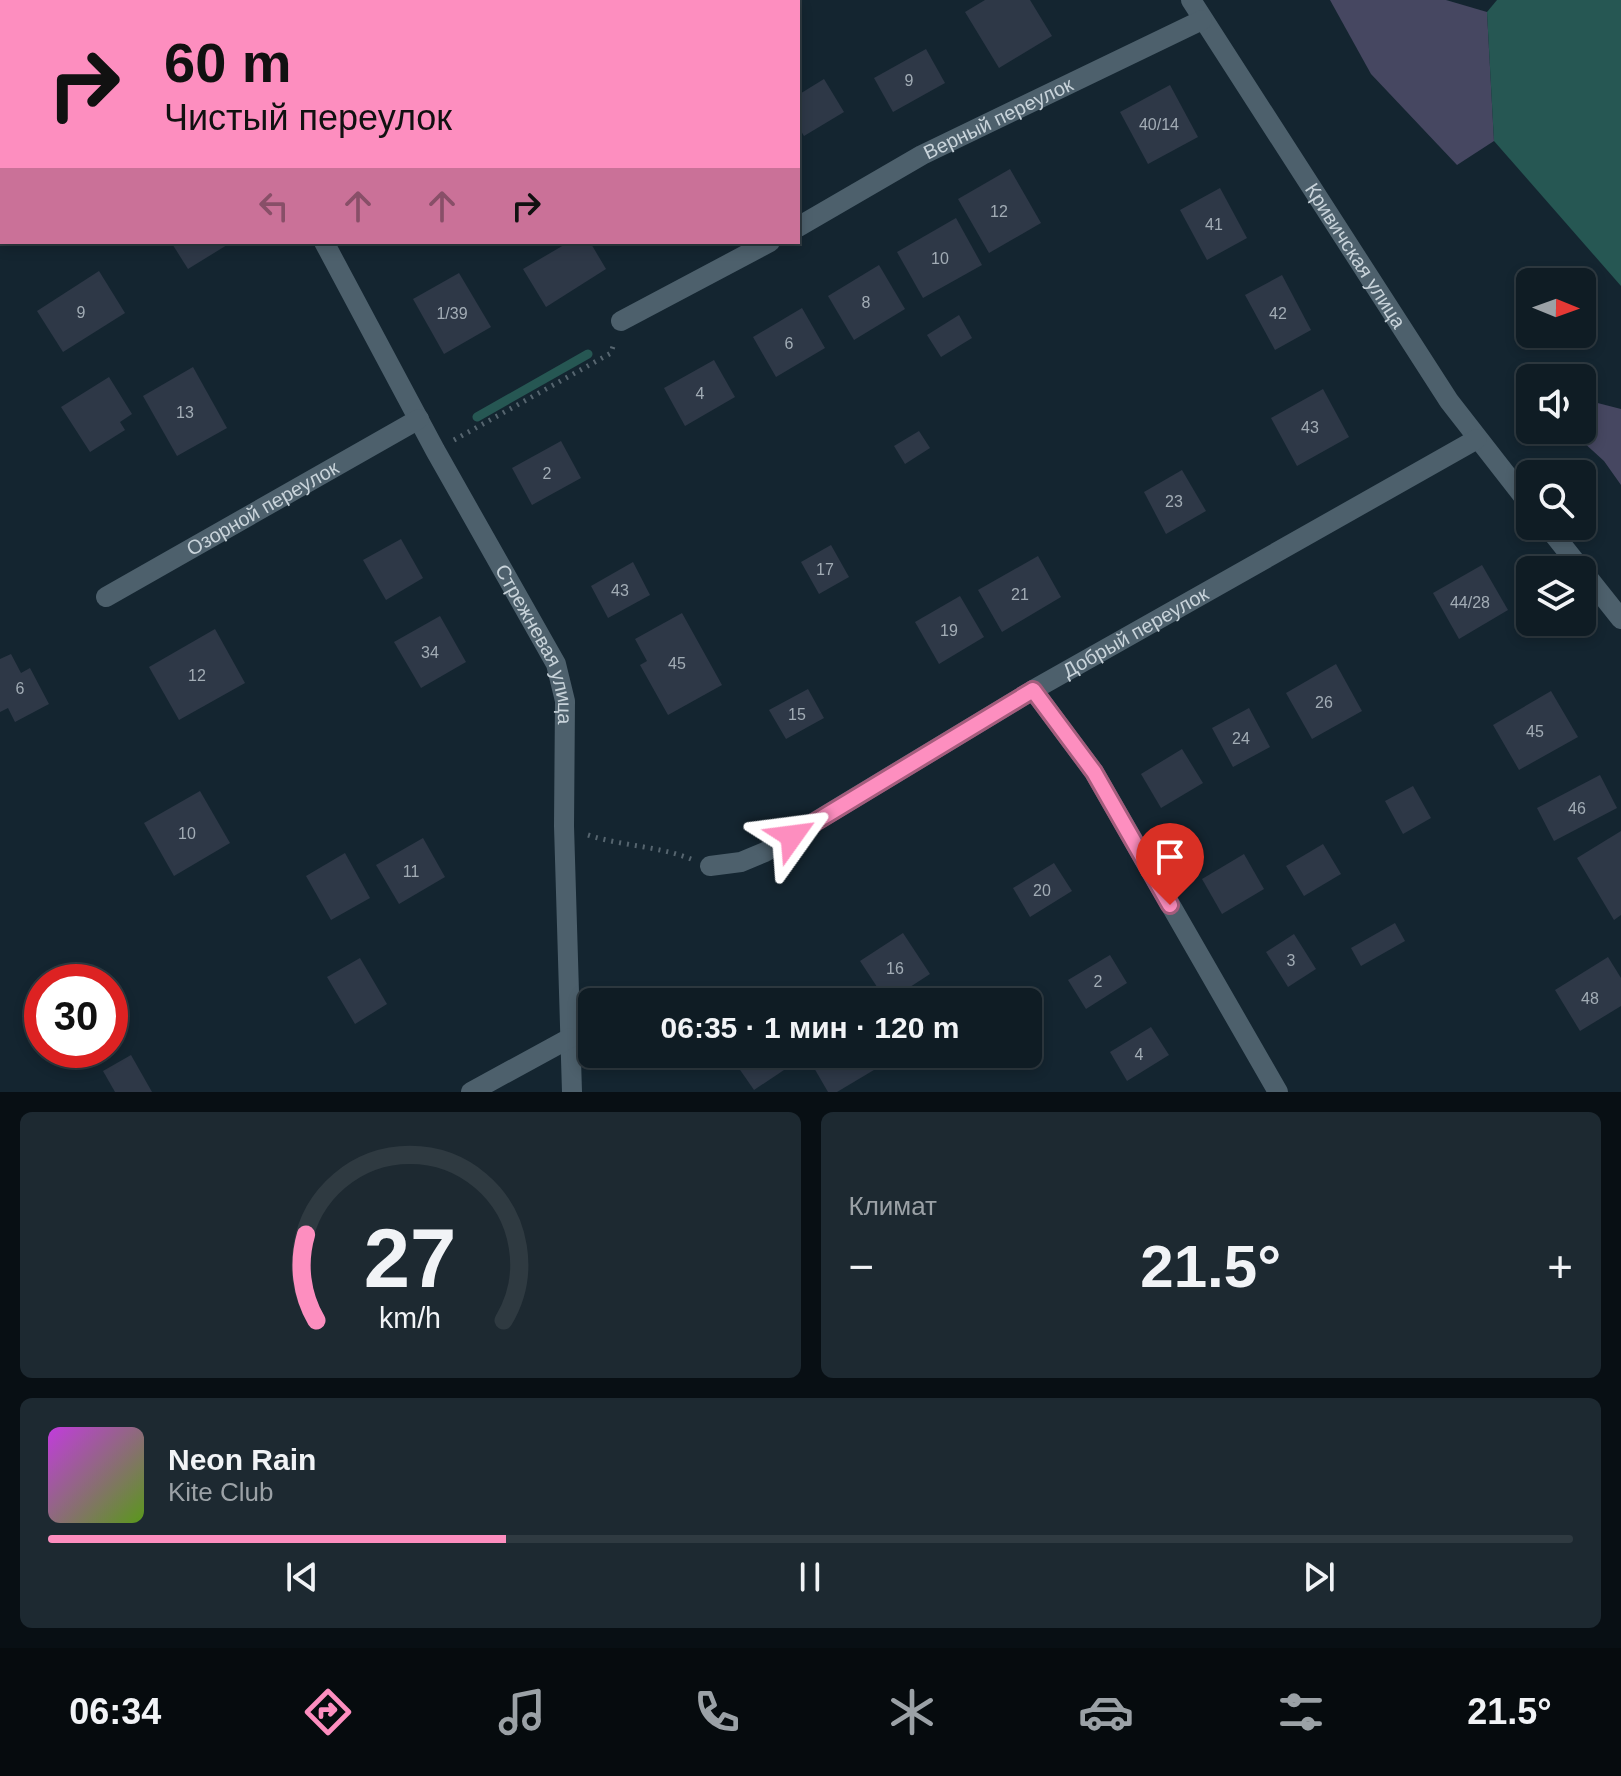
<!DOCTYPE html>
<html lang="ru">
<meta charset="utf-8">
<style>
body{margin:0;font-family:Helvetica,sans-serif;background:#1d2931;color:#f1f3f6;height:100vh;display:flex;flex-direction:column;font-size:30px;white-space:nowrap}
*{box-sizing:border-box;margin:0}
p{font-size:26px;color:#9ba1a6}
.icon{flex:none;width:44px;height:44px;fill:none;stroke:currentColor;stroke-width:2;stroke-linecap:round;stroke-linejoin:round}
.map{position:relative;height:1092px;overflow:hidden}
.side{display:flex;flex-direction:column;gap:20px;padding:20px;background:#080f14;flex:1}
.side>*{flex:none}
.top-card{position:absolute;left:0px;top:0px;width:800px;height:244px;box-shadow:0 4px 12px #0003,0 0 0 2px #2f3a41;background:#fd8ebf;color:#111;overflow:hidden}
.needle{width:52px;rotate:91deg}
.controls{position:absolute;left:1516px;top:268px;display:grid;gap:16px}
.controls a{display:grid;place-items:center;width:80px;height:80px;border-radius:12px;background:#0f1c24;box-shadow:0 4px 12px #0003,0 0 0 2px #2f3a41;font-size:40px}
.speed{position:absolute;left:24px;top:964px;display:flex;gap:16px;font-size:40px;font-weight:700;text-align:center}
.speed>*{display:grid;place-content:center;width:104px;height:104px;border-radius:50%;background:#0f1c24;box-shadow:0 4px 12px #0003,0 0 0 2px #2f3a41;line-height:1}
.speed .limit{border:12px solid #d22;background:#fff;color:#111}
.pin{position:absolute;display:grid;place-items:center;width:68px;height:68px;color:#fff;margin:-82px -34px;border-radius:50% 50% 50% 0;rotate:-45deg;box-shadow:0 0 8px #0007}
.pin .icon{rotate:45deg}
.me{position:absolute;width:88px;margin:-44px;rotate:59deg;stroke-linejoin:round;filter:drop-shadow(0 0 6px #0008)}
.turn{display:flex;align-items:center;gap:28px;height:168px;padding:0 32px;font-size:36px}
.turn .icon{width:104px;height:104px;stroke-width:2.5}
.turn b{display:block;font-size:56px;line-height:68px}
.lanes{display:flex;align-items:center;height:76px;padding:0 32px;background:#0003;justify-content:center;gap:40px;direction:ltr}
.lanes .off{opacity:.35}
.big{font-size:60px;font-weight:600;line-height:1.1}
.side .card{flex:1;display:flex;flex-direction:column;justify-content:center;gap:12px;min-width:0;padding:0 28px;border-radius:12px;background:#1d2931}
.side .dial{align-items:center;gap:0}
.dial svg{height:208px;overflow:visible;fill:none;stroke:#2f3a41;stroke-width:7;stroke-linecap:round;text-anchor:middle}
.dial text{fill:#f1f3f6;stroke:none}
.song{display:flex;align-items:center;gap:24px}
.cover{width:96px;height:96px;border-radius:12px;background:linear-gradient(135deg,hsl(290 70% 55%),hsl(90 70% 35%))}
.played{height:8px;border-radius:4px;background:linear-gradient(90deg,#fd8ebf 30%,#2f3a41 30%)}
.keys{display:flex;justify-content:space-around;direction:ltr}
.heat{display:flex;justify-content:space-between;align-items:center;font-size:44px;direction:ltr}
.side .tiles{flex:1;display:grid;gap:20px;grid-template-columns:1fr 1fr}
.card:last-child{grid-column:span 2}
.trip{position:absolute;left:578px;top:988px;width:464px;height:80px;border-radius:12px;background:#0f1c24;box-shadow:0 4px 12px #0003,0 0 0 2px #2f3a41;font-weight:600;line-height:80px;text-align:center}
.menu{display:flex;height:128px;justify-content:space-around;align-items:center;background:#060b0e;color:#9ba1a6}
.menu .icon{width:56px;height:56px}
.menu .selected{color:#fd8ebf}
.menu b{font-size:36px;color:#f1f3f6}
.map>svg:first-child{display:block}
</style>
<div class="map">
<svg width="1621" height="1092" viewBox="0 0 1621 1092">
<rect width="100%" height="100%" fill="#142530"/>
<g fill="#464761">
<path d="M1330,0H1446L1487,12L1494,141L1457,165L1371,74Z"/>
<path d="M1582,399L1621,409V485L1604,461L1570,430H1582Z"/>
</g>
<path fill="#265753" d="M1497,0H1621V286L1494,141L1487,12Z"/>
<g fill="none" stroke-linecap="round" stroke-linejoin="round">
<path stroke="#265753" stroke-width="9" d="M477,417L588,354"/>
</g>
<g fill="#2e3847">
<path d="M985,0H1030L1052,36L999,68L965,12Z"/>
<path d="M926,49L945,83L893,112L874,78Z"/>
<path d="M824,79L844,112L804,136L798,126V95Z"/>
<path d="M1170,85L1198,137L1148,164L1120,112Z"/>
<path d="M1010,169L1041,223L989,253L958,199Z"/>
<path d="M1220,188L1247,238L1207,260L1180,210Z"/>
<path d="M956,218L982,265L923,298L897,252Z"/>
<path d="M171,242H225L227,245L188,269Z"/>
<path d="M569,242H590L606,269L546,307L523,269Z"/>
<path d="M879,265L905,309L854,340L828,296Z"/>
<path d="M99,271L125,313L63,352L37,311Z"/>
<path d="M459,273L491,327L444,354L413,299Z"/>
<path d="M1282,275L1311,330L1275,350L1245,295Z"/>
<path d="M802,308L825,348L776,377L753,337Z"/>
<path d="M959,315L972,338L941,357L927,335Z"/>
<path d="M714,360L735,397L685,426L664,388Z"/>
<path d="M193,367L227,428L177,456L143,396Z"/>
<path d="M109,377L132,414L120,422L125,430L90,452L61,407Z"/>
<path d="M1323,389L1349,437L1297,466L1271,418Z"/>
<path d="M919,431L930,448L905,464L894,446Z"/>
<path d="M561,441L581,478L532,505L512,468Z"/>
<path d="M1182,470L1206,511L1166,534L1144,492Z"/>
<path d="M401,539L423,578L386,600L363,560Z"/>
<path d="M831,545L849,577L819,594L801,562Z"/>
<path d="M1038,556L1061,597L1002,632L978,590Z"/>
<path d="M633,562L650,595L608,618L591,586Z"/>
<path d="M1482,565L1508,610L1459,639L1433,593Z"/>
<path d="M960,596L984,637L939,664L915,622Z"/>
<path d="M682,613L722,685L668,715L640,665L647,661L635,639Z"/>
<path d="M440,616L466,662L421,688L394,642Z"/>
<path d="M215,629L245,683L179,720L149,667Z"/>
<path d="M11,654L21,673L30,668L49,704L15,722L8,708L0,712V659Z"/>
<path d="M1336,664L1362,711L1312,739L1286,693Z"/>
<path d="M808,689L824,718L786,739L769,710Z"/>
<path d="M1551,691L1578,737L1519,770L1493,725Z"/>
<path d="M1249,708L1270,747L1233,767L1212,728Z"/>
<path d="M1182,749L1203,783L1161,808L1141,774Z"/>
<path d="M1600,775L1617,808L1554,841L1537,808Z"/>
<path d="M1413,786L1431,818L1403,834L1385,801Z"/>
<path d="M200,791L230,843L174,876L144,823Z"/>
<path d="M1621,831V915L1614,920L1577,858Z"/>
<path d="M423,838L445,877L399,904L376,865Z"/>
<path d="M1323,844L1341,874L1304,896L1286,866Z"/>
<path d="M345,853L370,898L331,920L306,876Z"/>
<path d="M1244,854L1264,889L1222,914L1202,879Z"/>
<path d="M1054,863L1072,891L1030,917L1013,888Z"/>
<path d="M1395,923L1405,941L1361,966L1351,948Z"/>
<path d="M903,933L930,974L887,1002L860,961Z"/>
<path d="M1294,934L1316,969L1288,987L1266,952Z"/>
<path d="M1110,955L1127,983L1086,1009L1068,980Z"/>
<path d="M1608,957L1621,978V1006L1580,1031L1555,990Z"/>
<path d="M360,958L387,1004L355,1024L327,977Z"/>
<path d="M1151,1027L1169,1055L1127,1081L1110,1052Z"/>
<path d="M729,1054H774L784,1070L754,1090Z"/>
<path d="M806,1054H878L884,1064L837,1092H828Z"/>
<path d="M131,1055L152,1092H115L103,1071Z"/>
</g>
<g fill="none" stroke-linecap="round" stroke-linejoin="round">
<g stroke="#56656f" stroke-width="5" stroke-dasharray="2 6" stroke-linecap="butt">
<path d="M454,440L611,353L614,343"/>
<path d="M588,835C622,846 658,846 691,859"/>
</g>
<g stroke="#4d606c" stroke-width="20">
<path d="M230,0V2"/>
<path id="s1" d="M1191,0L1449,401L1530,505"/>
<path id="s2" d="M798,227L922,155L1202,20"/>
<path id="s3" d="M324,242L435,450L556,664L565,701L564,826L572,1092"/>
<path d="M621,321L770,242"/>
<path d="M1547,526L1621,619"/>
<path id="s4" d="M106,597L419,419"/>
<path d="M1033,690L1094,772L1278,1092"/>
<path id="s5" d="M710,866L741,862L765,852L1033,690L1477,439"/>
<path d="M471,1092L570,1038"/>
</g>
</g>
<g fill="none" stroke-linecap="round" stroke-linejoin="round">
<g stroke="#a45c7c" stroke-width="20">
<path id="route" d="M792,836L1033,690L1094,772L1170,905"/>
</g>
<use href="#route" stroke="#fd8ebf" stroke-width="14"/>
</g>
<g text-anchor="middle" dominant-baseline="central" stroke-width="6" stroke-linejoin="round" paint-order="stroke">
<g font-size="16" fill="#a2acb5">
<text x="909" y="80">9</text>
<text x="1159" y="124">40/14</text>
<text x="999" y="211">12</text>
<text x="1214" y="224">41</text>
<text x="940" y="258">10</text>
<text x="866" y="302">8</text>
<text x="81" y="312">9</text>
<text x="452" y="313">1/39</text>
<text x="1278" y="313">42</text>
<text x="789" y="343">6</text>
<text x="700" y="393">4</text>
<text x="185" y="412">13</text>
<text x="1310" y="427">43</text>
<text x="547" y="473">2</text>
<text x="1174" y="501">23</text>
<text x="825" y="569">17</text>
<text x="620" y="590">43</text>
<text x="1020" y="594">21</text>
<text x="1470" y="602">44/28</text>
<text x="949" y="630">19</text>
<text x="430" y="652">34</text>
<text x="677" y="663">45</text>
<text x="197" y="675">12</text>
<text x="20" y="688">6</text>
<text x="1324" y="702">26</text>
<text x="797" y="714">15</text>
<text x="1535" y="731">45</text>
<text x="1241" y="738">24</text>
<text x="1577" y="808">46</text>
<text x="187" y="833">10</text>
<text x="411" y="871">11</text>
<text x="1042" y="890">20</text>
<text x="1291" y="960">3</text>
<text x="895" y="968">16</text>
<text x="1098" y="981">2</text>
<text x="1590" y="998">48</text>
<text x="1139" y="1054">4</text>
</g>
<g font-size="20" fill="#c8d3da" stroke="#060d12">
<text stroke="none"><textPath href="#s2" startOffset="228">Верный переулок</textPath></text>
<text stroke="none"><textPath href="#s1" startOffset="304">Кривичская улица</textPath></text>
<text stroke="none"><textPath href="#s4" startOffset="180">Озорной переулок</textPath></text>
<text stroke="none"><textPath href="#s5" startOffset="488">Добрый переулок</textPath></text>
<text stroke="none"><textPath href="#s3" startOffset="456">Стрежневая улица</textPath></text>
</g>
</g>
</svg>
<div class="controls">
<a><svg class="needle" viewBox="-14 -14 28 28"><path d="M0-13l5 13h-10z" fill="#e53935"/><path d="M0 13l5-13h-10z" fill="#9ba1a6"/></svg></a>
<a><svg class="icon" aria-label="sound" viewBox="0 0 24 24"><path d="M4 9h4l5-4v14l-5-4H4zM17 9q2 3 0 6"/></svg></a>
<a><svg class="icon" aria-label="search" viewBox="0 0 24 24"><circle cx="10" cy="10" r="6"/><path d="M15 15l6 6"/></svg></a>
<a><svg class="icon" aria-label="layers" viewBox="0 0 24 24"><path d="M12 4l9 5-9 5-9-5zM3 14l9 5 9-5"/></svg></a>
</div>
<div class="speed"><div class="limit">30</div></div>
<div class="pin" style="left:1170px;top:905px;background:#d93025"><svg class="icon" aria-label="arrive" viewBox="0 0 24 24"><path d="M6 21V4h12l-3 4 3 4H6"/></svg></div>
<svg class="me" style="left:792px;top:836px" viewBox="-20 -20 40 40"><path d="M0-17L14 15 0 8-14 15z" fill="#fd8ebf" stroke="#fff" stroke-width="4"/></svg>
<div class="trip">06:35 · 1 мин · 120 m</div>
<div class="top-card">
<div class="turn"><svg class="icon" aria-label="right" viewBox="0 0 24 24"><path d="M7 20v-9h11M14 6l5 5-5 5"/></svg><div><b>60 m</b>Чистый переулок</div></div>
<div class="lanes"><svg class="icon off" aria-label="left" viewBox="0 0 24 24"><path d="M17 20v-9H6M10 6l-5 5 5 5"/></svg><svg class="icon off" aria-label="ahead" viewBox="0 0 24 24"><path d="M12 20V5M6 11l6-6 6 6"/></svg><svg class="icon off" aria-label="ahead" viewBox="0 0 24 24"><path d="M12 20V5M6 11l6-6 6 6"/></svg><svg class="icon" aria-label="right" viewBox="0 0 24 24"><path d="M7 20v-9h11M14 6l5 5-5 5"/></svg></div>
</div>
</div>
<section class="side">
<div class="tiles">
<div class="card dial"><svg viewBox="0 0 100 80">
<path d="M14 69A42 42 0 1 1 86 69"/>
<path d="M14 69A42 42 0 0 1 10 36" stroke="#fd8ebf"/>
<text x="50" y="56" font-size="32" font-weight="700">27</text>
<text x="50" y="72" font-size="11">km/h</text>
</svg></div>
<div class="card"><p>Климат</p>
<div class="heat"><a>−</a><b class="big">21.5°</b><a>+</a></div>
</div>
<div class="card">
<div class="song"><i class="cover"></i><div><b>Neon Rain</b><p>Kite Club</p></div></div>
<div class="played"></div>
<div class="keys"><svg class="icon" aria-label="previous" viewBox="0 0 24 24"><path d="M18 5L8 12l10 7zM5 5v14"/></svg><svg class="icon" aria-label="pause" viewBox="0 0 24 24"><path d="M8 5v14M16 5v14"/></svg><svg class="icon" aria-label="next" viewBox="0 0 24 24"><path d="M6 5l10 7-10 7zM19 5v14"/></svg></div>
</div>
</div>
</section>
<nav class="menu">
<b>06:34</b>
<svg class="icon selected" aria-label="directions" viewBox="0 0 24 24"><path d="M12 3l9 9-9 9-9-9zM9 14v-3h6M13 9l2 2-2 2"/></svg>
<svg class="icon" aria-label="music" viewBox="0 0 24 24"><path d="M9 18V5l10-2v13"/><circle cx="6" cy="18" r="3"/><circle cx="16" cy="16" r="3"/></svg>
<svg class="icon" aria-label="phone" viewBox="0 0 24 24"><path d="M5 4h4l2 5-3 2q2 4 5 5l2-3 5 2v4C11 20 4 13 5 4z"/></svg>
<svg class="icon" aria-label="climate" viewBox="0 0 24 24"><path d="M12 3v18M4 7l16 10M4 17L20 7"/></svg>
<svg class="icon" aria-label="car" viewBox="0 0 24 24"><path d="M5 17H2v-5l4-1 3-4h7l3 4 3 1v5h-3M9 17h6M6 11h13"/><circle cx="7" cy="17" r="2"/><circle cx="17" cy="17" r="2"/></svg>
<svg class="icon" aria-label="filters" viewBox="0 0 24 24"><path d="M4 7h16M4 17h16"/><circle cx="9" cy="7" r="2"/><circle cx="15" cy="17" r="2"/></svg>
<b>21.5°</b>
</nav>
